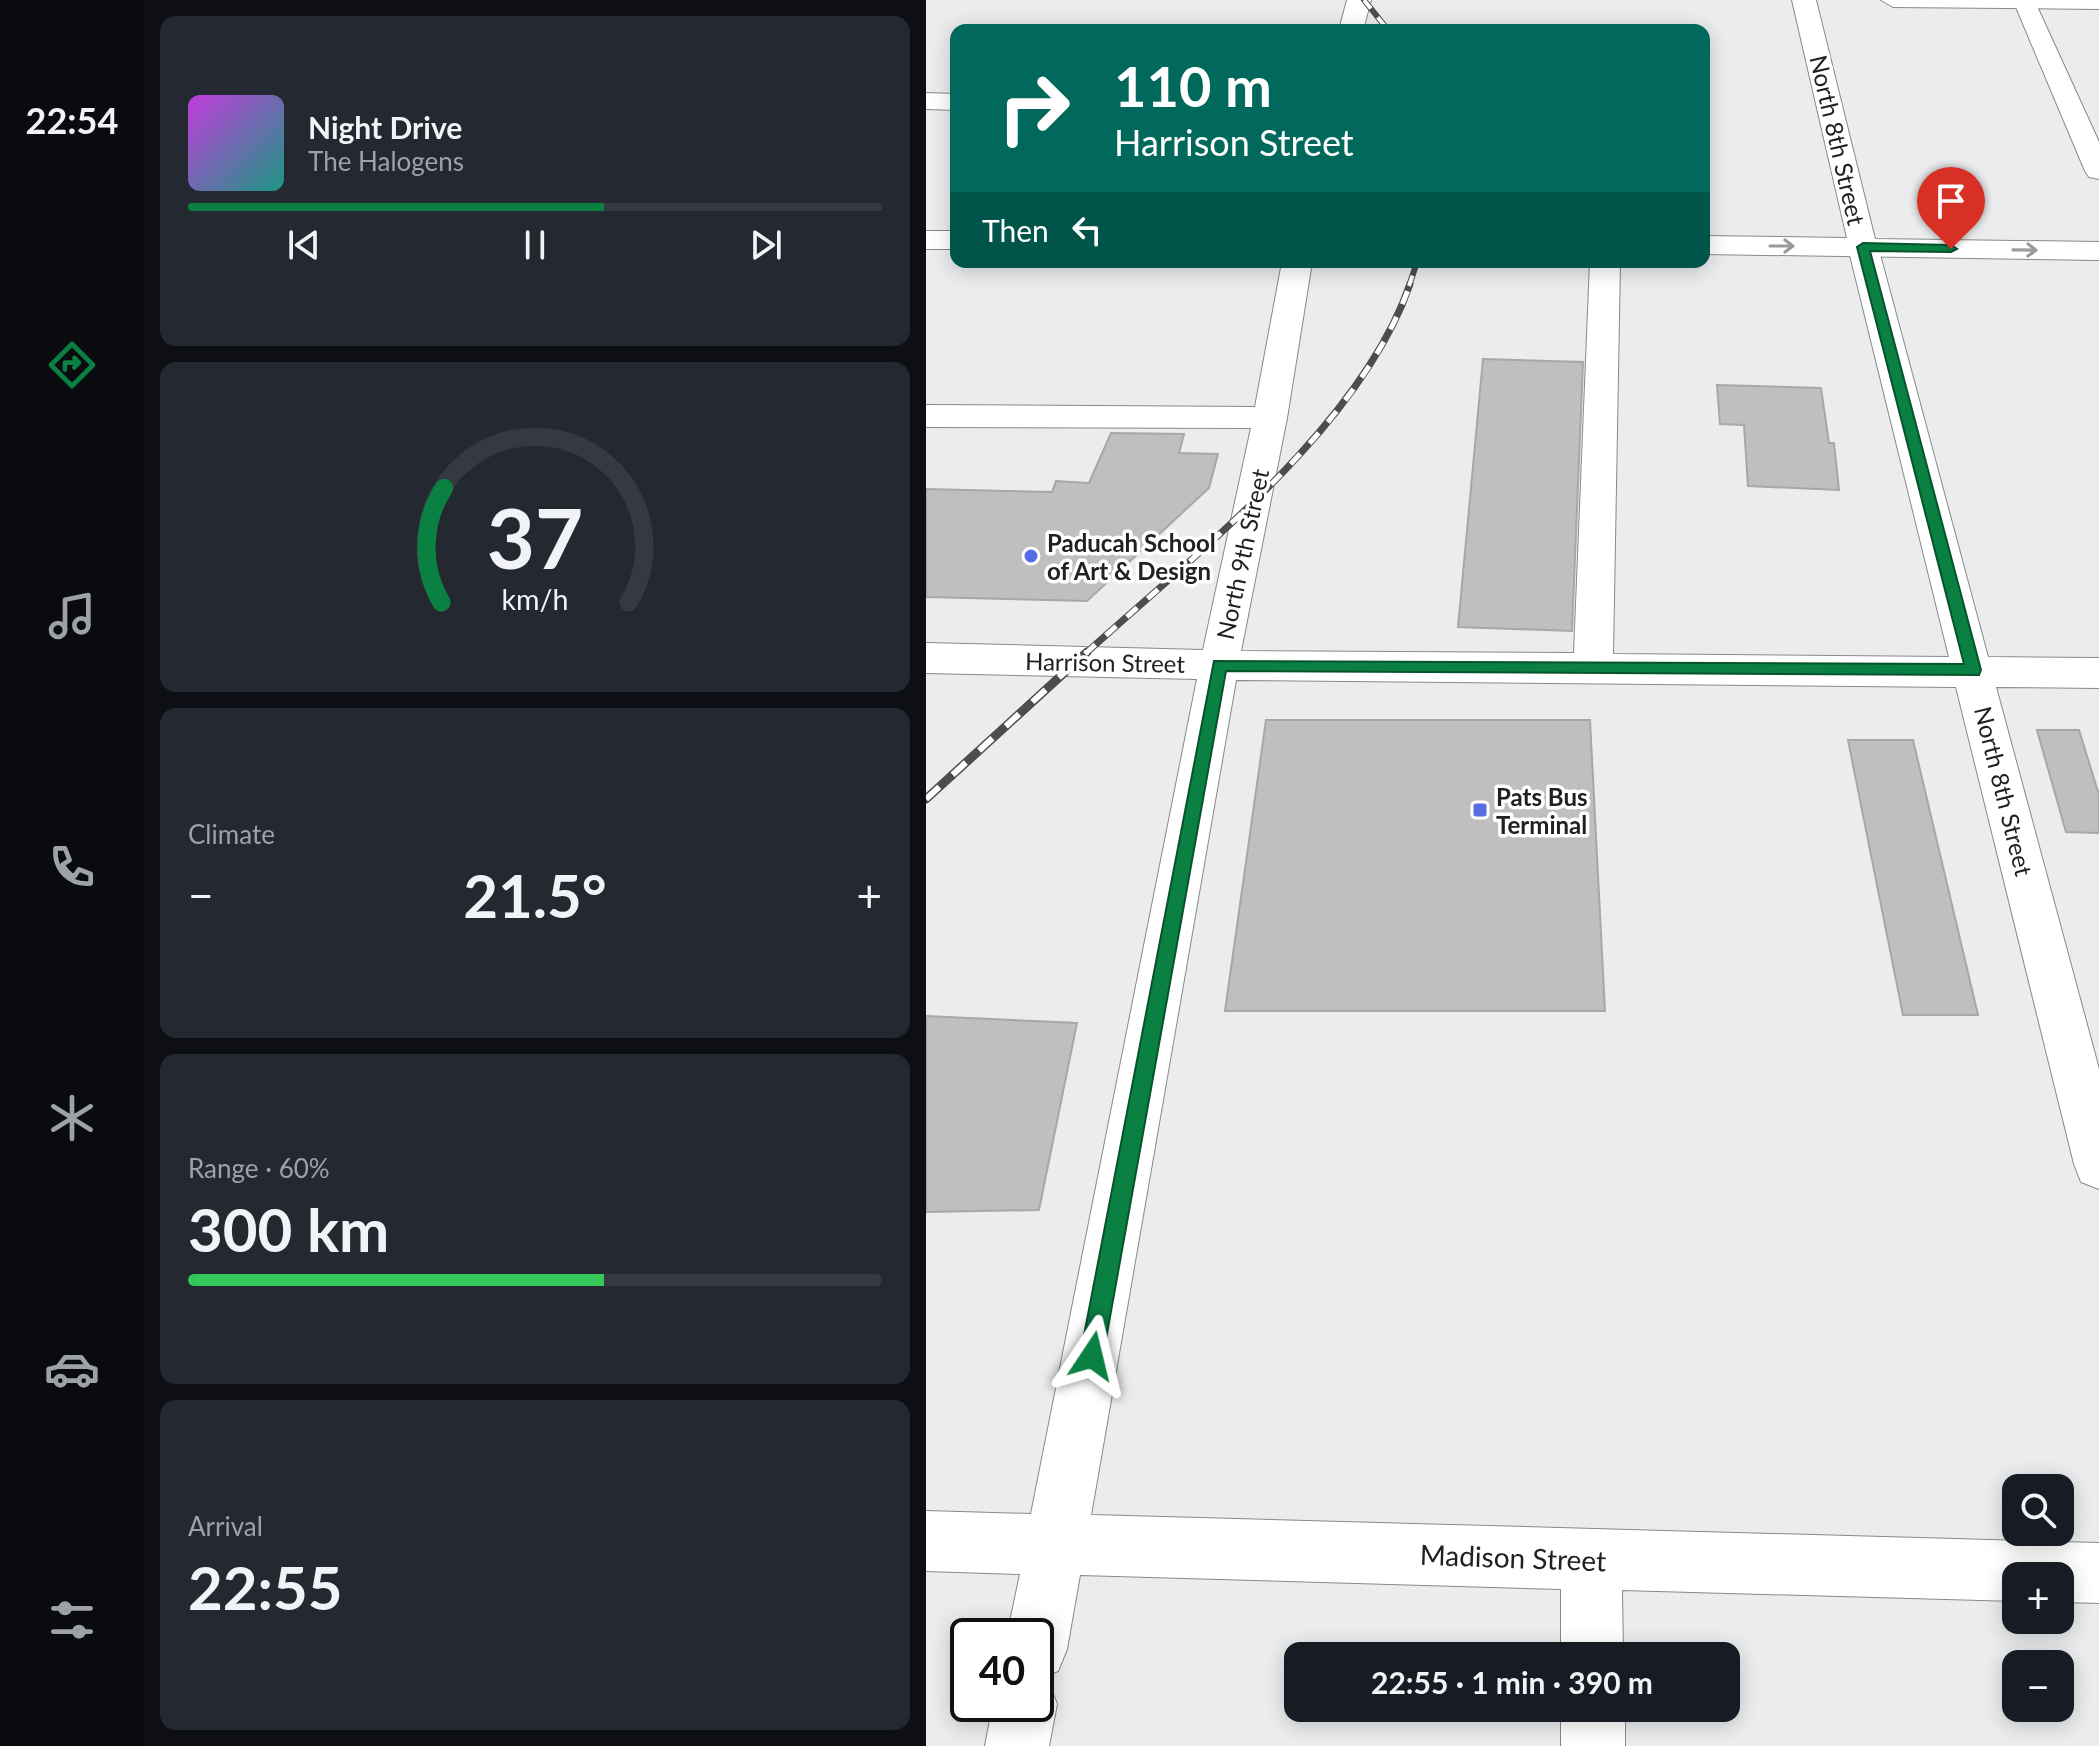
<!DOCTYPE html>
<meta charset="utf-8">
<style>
body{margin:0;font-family:Lato,sans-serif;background:#242831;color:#f1f3f6;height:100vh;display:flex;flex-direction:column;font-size:30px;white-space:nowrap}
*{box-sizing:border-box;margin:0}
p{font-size:26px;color:#9ea1a6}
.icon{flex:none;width:44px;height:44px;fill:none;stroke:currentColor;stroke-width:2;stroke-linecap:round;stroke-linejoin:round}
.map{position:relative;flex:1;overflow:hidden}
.sheet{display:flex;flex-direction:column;gap:16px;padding:16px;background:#0d0f14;width:782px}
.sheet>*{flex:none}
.top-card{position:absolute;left:24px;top:24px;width:760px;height:244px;border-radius:16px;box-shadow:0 4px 20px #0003;background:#00695c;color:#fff;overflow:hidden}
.controls{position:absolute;left:1076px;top:1474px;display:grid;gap:16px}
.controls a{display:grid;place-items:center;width:72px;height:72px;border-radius:16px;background:#171b24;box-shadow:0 4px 20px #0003;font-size:40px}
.speed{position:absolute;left:24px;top:1618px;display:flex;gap:16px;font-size:40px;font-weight:700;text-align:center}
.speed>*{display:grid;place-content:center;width:104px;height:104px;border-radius:50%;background:#171b24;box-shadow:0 4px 20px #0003;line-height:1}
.speed .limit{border:4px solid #111;border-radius:12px;background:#fff;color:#111}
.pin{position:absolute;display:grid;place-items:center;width:68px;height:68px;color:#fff;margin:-82px -34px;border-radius:50% 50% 50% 0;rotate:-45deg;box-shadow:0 0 8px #0007}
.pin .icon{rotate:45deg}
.me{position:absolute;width:88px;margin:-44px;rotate:10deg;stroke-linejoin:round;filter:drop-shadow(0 0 6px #0008)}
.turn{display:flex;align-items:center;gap:28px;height:168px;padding:0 32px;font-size:36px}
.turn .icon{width:104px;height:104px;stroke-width:2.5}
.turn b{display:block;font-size:56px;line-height:68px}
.then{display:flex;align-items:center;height:76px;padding:0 32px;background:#0003;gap:16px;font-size:30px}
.big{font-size:60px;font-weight:700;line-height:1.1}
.sheet .tile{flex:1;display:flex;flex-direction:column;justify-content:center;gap:12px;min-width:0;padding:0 28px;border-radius:16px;background:#242831}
.sheet .dial{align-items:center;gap:0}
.dial svg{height:208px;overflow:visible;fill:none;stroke:#363941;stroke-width:7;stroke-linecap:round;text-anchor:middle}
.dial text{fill:#f1f3f6;stroke:none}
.song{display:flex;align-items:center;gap:24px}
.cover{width:96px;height:96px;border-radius:12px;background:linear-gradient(135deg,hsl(290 70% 55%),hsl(170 70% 35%))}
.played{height:8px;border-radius:4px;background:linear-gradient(90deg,#0b8043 60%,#363941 60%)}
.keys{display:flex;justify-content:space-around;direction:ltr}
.heat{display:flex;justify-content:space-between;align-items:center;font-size:44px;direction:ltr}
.charge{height:12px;border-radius:6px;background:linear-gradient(90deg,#34c759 60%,#363941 0)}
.trip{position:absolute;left:358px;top:1642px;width:456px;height:80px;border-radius:16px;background:#171b24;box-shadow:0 4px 20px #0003;font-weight:700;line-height:80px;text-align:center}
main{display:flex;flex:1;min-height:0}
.dock{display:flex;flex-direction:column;width:144px;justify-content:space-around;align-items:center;background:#090b0e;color:#9ea1a6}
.dock .icon{width:56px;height:56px}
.dock .on{color:#0b8043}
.dock b{font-size:36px;color:#f1f3f6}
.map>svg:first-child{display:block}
</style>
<main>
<nav class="dock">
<b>22:54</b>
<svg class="icon on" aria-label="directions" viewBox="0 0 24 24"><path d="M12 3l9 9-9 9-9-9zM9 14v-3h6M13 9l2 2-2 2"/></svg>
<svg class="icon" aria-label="music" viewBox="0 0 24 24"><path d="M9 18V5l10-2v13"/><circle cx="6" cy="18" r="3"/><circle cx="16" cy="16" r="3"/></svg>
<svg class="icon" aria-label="phone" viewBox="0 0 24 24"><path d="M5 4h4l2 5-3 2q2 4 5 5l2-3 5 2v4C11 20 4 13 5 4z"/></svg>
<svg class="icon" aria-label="climate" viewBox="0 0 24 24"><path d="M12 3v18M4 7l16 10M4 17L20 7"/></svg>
<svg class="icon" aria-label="car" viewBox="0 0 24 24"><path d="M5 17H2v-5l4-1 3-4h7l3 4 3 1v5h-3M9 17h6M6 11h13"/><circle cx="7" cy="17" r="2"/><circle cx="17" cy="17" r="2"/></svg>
<svg class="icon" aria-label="filters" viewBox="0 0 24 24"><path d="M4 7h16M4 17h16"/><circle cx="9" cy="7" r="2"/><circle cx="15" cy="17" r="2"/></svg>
</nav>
<section class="sheet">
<div class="tile">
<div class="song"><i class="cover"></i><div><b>Night Drive</b><p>The Halogens</p></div></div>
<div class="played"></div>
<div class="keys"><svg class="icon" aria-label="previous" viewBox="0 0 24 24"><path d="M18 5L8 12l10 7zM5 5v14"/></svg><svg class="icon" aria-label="pause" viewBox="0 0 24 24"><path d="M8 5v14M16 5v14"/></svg><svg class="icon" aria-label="next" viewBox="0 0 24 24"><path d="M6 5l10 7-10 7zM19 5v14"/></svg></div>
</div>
<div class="tile dial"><svg viewBox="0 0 100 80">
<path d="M14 69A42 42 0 1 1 86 69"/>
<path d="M14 69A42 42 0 0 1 15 25" stroke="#0b8043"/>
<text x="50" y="56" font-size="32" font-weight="700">37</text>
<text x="50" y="72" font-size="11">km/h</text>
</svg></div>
<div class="tile"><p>Climate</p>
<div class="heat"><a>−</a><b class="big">21.5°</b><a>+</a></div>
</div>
<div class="tile"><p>Range · 60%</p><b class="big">300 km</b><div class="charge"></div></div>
<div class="tile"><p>Arrival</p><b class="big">22:55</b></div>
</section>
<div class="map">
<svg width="1173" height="1746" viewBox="0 0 1173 1746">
<rect width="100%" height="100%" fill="#ebeced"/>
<g fill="#c0bebe" stroke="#a9a7a6" stroke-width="2">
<path d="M557,359L657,362L646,631L532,627Z"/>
<path d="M791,385L895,388L903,443H908L913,490L822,486L818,425L794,424Z"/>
<path d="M185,433L258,434L253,453L292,454L283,488L161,601L0,597V489L126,492L130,481L163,483Z"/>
<path d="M340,720H664L679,1011H299Z"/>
<path d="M1111,730H1153L1173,795V833L1140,832Z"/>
<path d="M922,740H987L1052,1015H977Z"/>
<path d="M0,1016L151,1023L113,1210L0,1212Z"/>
</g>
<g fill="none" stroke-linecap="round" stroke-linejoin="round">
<g stroke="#88898b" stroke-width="2">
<g id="minor">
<path d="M421,0H445L437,30H413Z"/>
<path d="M1087,0L1109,2L1173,142V179L1163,177L1159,171Z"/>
<path d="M0,93L30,94V110L0,109Z"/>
<path d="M937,238L947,241L952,247L1062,657L1173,658V688L1070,687L1173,1069V1189L1155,1182L1148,1164L1030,687L310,680L165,1515L1173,1543V1603L1134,1602V1576H1090V1601L696,1590L697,1656H635V1589L154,1575L141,1649L132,1671L114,1678L122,1681L131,1704L123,1746H59L67,1704H110V1636H81L94,1574L0,1571V1511L105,1514L271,679L0,673V643L277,650L325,428L0,427V405L329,407L356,262H386L361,418L315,651L648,653L664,262H694L687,654L1023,657L922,247L927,241Z"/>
<rect x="635" y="1708" width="64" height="38"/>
</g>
</g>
<g stroke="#88898b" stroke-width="2">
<g id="major">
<path d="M866,0H890L949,239L1173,242V260L778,254V236L921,238Z"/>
<path d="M955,0H1173V9L967,7Z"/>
<rect x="0" y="231" width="30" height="18"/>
</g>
</g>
<use href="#minor" fill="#fff" fill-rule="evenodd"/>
<use href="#major" fill="#fff" fill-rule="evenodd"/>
<g stroke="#4c4d4e" stroke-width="6">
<g id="rail-far2">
<path d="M438,0L462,30"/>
<path d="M483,286L491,262"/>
</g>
</g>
<g stroke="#4c4d4e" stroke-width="7">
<path id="rail-far1" d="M159,654C269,554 435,427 484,284"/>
</g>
<g stroke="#4c4d4e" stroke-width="9">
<path id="rail" d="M0,799L161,652"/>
</g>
<use href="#rail-far2" stroke="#fff" stroke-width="4" stroke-dasharray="11" stroke-linecap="butt"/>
<use href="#rail-far1" stroke="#fff" stroke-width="5" stroke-dasharray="14" stroke-linecap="butt"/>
<use href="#rail" stroke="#fff" stroke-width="6" stroke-dasharray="18" stroke-linecap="butt"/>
</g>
<defs><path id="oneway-shaft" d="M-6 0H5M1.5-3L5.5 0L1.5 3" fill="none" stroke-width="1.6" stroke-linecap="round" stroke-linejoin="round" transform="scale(2)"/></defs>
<g stroke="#9b9b9b">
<use href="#oneway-shaft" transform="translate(856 246)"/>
<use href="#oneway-shaft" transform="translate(1099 250) rotate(1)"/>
</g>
<path fill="#0b8043" stroke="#07532c" stroke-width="2" d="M937,243L1025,245L1031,249L1025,252L944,251L1055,670L1053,675L300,671L177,1356L174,1364L166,1368L157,1364L154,1356L288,661L1038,664L931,247Z"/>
<g fill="#566de3" stroke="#fff" stroke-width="3">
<circle cx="105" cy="556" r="8"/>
<rect x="546" y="802" width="16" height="16" rx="4"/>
</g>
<g text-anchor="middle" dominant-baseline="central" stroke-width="7" stroke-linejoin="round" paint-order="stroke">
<g font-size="24" fill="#202121" stroke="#fff">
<text transform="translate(912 140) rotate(77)">North 8th Street</text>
<text transform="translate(316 554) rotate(-78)">North 9th Street</text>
<text transform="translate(179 662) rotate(1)">Harrison Street</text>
<text transform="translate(1078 791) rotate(76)">North 8th Street</text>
</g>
<g font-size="24" font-weight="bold" fill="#202121" stroke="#fff" text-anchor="start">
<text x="121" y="542">Paducah School<tspan x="121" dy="28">of Art &amp; Design</tspan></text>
<text x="570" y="796">Pats Bus<tspan x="570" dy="28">Terminal</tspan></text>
</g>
<g font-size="28" fill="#202121" stroke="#fff">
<text transform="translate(587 1557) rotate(2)">Madison Street</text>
</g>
</g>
</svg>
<div class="controls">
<a><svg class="icon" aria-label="search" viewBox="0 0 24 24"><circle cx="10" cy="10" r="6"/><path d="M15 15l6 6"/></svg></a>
<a>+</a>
<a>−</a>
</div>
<div class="speed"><div class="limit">40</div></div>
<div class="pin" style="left:1025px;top:249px;background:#d93025"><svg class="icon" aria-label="arrive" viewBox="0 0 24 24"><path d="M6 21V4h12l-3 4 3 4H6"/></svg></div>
<svg class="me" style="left:166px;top:1356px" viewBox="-20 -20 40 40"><path d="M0-17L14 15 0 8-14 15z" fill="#0b8043" stroke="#fff" stroke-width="4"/></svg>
<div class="trip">22:55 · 1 min · 390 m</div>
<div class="top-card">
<div class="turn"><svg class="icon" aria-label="right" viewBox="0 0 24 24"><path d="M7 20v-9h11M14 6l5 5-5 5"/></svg><div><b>110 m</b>Harrison Street</div></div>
<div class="then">Then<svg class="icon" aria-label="left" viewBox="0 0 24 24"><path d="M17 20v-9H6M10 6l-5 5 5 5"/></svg></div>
</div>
</div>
</main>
